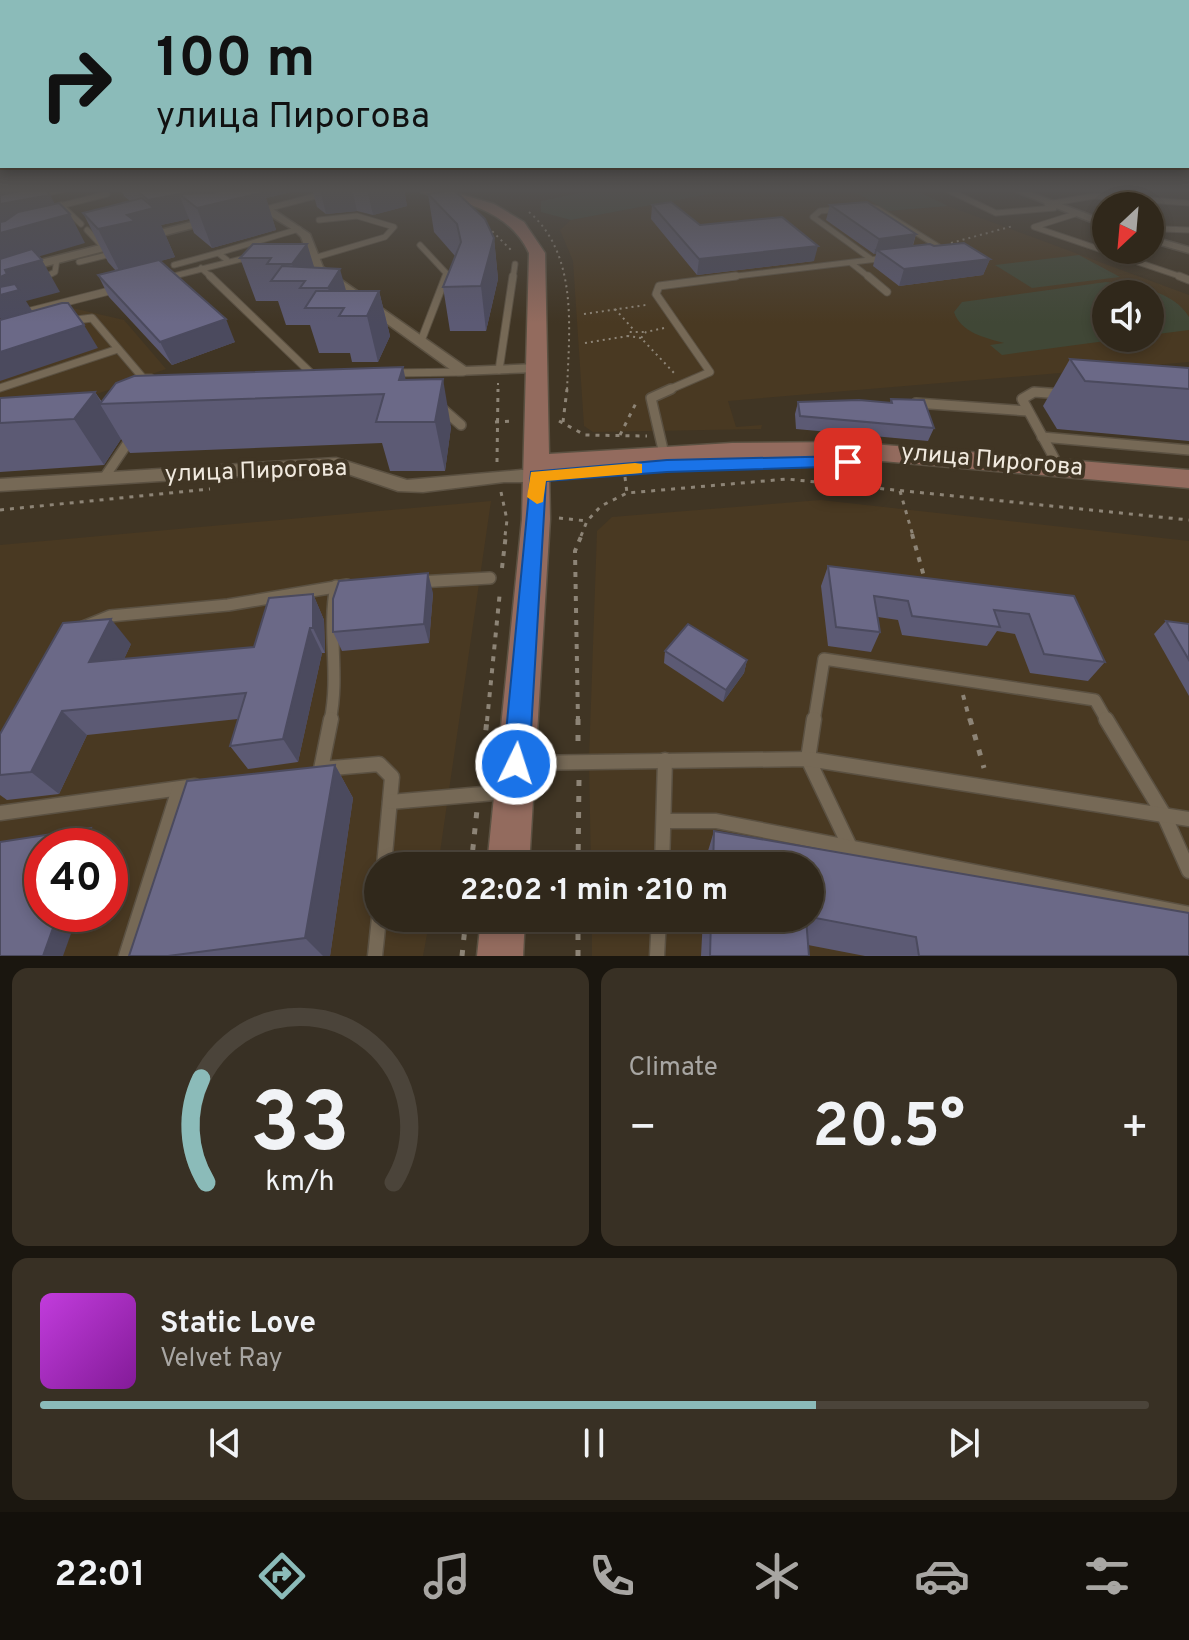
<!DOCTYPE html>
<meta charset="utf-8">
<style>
body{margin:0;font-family:Overpass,sans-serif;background:#383024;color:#f1f3f6;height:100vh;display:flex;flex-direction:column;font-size:30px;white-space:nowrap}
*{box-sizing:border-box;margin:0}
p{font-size:26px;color:#a8a6a3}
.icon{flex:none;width:44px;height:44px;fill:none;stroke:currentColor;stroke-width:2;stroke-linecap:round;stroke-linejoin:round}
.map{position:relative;height:956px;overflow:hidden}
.side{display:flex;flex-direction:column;gap:12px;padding:12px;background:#1a160f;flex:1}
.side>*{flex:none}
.banner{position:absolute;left:0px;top:0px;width:1190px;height:168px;box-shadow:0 4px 12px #0003,0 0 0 2px #4b443a;background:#8bbbb9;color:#111;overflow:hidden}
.needle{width:52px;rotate:206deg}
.buttons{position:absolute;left:1092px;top:192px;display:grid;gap:16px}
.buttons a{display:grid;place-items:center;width:72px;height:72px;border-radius:50%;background:#30281b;box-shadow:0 4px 12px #0003,0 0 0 2px #4b443a;font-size:40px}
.speed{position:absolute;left:24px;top:828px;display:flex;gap:16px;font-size:40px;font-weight:700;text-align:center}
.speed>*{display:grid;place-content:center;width:104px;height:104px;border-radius:50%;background:#30281b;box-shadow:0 4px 12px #0003,0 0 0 2px #4b443a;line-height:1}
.speed .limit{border:12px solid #d22;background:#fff;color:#111}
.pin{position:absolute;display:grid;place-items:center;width:68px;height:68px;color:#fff;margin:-34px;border-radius:16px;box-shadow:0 4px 12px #0006}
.me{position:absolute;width:88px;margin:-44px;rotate:4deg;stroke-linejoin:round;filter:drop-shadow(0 0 6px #0008)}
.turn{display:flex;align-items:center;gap:28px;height:168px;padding:0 24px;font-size:36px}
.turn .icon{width:104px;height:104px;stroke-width:2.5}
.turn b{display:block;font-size:56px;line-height:68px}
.big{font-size:60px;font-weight:700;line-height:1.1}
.side .widget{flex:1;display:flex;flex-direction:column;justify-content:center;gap:12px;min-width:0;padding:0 28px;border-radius:16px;background:#383024}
.side .dial{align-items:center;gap:0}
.dial svg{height:208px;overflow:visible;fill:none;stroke:#4b443a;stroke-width:7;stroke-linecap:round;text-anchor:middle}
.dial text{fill:#f1f3f6;stroke:none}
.song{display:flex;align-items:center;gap:24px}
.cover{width:96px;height:96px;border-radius:12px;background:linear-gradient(135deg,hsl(290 70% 55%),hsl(290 70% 35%))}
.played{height:8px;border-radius:4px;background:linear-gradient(90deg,#8bbbb9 70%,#4b443a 70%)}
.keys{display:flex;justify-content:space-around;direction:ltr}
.heat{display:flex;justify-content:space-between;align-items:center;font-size:44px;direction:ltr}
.side .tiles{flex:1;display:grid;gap:12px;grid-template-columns:1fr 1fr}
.widget:last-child{grid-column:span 2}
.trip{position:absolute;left:364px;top:852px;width:460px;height:80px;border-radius:40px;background:#30281b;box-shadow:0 4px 12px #0003,0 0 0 2px #4b443a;font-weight:700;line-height:80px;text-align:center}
.tab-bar{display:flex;height:128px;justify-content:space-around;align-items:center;background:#13100b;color:#a8a6a3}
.tab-bar .icon{width:56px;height:56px}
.tab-bar .selected{color:#8bbbb9}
.tab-bar b{font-size:36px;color:#f1f3f6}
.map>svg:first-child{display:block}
</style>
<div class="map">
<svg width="1189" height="956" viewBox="0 0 1189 956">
<rect width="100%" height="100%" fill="#403524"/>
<g fill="#493922" fill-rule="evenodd">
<path d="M736,189H850L889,211L948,206L1189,295V362L728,401L736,427L762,425L761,429L593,432L584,426L573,261L560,230L571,220ZM1106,294H1150V338H1106Z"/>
<path d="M72,308L124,320L166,369L97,394L0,397V328Z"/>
<path d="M821,500L1189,541V956H592V918H810V866H591L589,760L597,531L612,517Z"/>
<path d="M491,501L438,866H378V918H430L423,956H0V545ZM42,846H110V914H42Z"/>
</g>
<g fill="#404736">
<path d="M600,189H736L571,220L541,212V201Z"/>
<path d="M850,189H913L948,206L888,211Z"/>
<path d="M1079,255L1120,277L1032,288L995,265Z"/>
<path d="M1106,282C1135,285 1174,291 1189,317V330L1150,335V294H1106V338H1128L1002,355L990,345L1004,343C985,338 960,332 954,312L962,302Z"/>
</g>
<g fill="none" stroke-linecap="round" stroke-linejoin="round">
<g stroke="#5b5142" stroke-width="7">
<g id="lane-far4">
<path d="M946,189L996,213L1054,208"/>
<path d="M37,195L65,189"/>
<path d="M1047,204L1094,196L1189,203"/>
<path d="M61,205L81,224"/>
<path d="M866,206L878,209L939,247L933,253"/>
<path d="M52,208L107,194"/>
<path d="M266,209L342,189"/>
<path d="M840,209L820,211L813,217L871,259"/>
<path d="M1075,214L1034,227L1185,278"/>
<path d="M1163,229L1189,230"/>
<path d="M87,230L103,247"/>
<path d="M420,245L447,274L445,278"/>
<path d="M227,260L218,253L299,229"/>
<path d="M307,260L385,237L394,227L357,216L319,220"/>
<path d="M79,262L115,253"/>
<path d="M851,263L870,278"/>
<path d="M174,265L218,253"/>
<path d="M201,268L212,278"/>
<path d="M43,278L55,272L57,259"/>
<path d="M166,278L253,256"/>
<path d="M513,278L515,264"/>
<path d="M720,278L886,258"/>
</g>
</g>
<g stroke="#5b5142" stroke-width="9">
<g id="lane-far3">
<path d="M210,276L313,375"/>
<path d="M868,276L887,292"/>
<path d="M1179,276L1189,280"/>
<path d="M166,278L172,276"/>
<path d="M42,279L47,276"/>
<path d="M23,313L117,289"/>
<path d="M69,321L92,318L143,378H151"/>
<path d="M421,341L446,276"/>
<path d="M499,370L513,276"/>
<path d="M394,373L463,372"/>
<path d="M0,388L118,349"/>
<path d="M666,391L710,372L656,294L659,286L736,276"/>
</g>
</g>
<g stroke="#5b5142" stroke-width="12">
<g id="lane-far2">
<path d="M916,403L1028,411"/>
<path d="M438,405L461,425"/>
<path d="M1042,437L1189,450"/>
<path d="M664,454L651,398L671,389"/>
<path d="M1059,467L1022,399L1034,392L1062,394"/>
<path d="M104,478L131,438"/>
</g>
</g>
<g stroke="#5b5142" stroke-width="14">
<g id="lane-far1">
<path d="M418,582L490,578"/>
<path d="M83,627L110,616L228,605L347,585"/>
<path d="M330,721C340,673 327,632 336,586"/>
<path d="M814,721L824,659L1095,700L1107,721"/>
</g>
</g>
<g stroke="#5b5142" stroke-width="17">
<g id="lane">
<path d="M331,719L321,769L379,764L392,777L384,866"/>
<path d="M814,719L808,759L850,847"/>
<path d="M1106,719L1164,815L1189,871"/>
<path d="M525,763L808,759L1189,819"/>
<path d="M390,802L506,792"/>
<path d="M0,813L195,786"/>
<path d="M664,821H716L1189,914"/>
<path d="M662,866L665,760"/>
<path d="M126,956L179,789"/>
<path d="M375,956L379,918"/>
<path d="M657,956L659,918"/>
</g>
</g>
<g stroke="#5b5142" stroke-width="3">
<g id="street">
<path d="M1009,189H1022L1106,221V228Z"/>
<path d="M270,207L310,234L323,267L466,367L537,364L544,368L537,372L458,375L314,271L301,237L295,231L264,212L249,214L244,211Z"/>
<path d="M212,217L217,220L216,222L0,278V270Z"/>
<path d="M1150,236L1189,247V253L1150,242Z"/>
<path d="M336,458L407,480L521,470H537L546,476L537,482H504L423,492L398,491L336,470L0,491V479Z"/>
</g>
</g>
<g stroke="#5b5142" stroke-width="3">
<g id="secondary">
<path d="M415,189H442L494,204L524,222L545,253L549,454L732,443L848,442L1189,470V488L848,458H732L549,470L550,519L529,866H487L522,519L529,253C513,219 481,206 446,198C436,196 424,195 415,189Z"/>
<path d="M481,918H525L523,956H477Z"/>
</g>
</g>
<g stroke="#8d8476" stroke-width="2" stroke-dasharray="2 4" stroke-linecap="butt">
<path d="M529,212C579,255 569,331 567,391"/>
<path d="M488,227L513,252"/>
<path d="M951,243L1013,226"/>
<path d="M615,309L633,329"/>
<path d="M584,314L646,305"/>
<path d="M664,328L646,332L641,338L675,374"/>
<path d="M641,338L628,336L629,332H646"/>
<path d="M585,343L628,336"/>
<path d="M498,391V382"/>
</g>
<g stroke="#8d8476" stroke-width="3" stroke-dasharray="4 6" stroke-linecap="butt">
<path d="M559,421L585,435L647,436"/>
<path d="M495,422L515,421"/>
<path d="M563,422L567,389"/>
<path d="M620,435L636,403"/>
<path d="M497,462L498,389"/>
<path d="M625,477L627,493"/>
<path d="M900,491L913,536"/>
<path d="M501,492L507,520L505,536"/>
<path d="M0,510L210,489"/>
<path d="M559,518L587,521"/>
<path d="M581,536L587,521L601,506L627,493L787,479L1189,520"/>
</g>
<g stroke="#8d8476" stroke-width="4" stroke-dasharray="5 7" stroke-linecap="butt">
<path d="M912,534L925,580"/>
<path d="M502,568L506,534"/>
<path d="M963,695L970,721"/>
<path d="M487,721L500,591"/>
<path d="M578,721L575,551L582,534"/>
</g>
<g stroke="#8d8476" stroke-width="5" stroke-dasharray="6 10" stroke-linecap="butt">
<path d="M578,719V748"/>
<path d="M970,719L984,768"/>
<path d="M481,778L487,719"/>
<path d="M471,866L477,810"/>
<path d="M578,866L579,779"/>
<path d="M578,918V956"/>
<path d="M462,956L466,918"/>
</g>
<use href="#lane-far4" stroke="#766956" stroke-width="5"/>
<use href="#lane-far3" stroke="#766956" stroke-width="7"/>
<use href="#lane-far2" stroke="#766956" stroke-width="9"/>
<use href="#lane-far1" stroke="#766956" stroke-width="11"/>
<use href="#lane" stroke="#766956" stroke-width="14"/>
<use href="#street" fill="#766956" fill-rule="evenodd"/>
<use href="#secondary" fill="#936b5e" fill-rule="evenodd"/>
</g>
<g fill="#5c5a74">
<path d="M121,189H291V192L266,198L276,230L212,248L194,233L189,219L161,225L175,257L160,261L235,342L172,365L109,297L98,275L116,271L108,262L83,213L130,201L124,196Z"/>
<path d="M312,189H404L407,206L373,215L357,211L326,214L317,207Z"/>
<path d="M428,194L494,238L498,279L486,331H450L443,287L455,256L434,232Z"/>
<path d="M652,205L700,225L814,261L697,275L651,219Z"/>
<path d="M830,205L916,234L913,246H934L990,259L983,275L899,286L873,266L876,254H874L826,220Z"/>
<path d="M307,244L314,268L346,291H379L390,336L378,362H352L350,353H319L310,325H286L278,301H256L240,258Z"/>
<path d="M1070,359L1189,368V441L1057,429L1043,406Z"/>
<path d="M406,380L451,427L445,471H390L382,443L130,453L121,439L104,465L0,472V398L95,392L102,402Z"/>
<path d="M891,399L934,428L928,441L796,429L795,414L798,402L890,403Z"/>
<path d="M828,566L1074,596L1105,662L1088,681L1030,673L1015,634L997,631L987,646L902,635L898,620L878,617L880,632L871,652L828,646L821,586Z"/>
<path d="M433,593L429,643L342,651L333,632Z"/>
<path d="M313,594L324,620L325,653H322L298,762L248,769L230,746L238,719L87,735L59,794L7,800L0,795V734L131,644L124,659L254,647Z"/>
<path d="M1166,621L1189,624V696L1154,634Z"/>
<path d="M665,651L747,660L744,673L723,702L664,663Z"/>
<path d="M335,765L353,798L330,956H129Z"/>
<path d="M714,831L1189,956H865L808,945L809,956H701L703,918H810V866H705V861Z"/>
</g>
<g fill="#4b4a5e">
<path d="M0,189H34L50,195L62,217L70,214L85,243L20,262L42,260L60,292L26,301L39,322L9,331L0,318Z"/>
<path d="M166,189H291V192L266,198L276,230L212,248L197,208L179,194L189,219L161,225L175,257L154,263L124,280L98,229L127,215L152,209L148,200Z"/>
<path d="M320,189H352L357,211L326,214Z"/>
<path d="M367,189H404L407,206L373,215Z"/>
<path d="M916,234L911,250H877L876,254H874L879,239Z"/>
<path d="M494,238L498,279L486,331L481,286Z"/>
<path d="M307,244L320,286L305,281H298L292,264Z"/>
<path d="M818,246L814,261L697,275L699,259Z"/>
<path d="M990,259L983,275L899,286L904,269Z"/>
<path d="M340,269L352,312L344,308H334L328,288Z"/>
<path d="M379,291L390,336L378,362L367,316Z"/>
<path d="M226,319L235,342L172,365L160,342Z"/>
<path d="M84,325L98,348L0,381V352Z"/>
<path d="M403,367L413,415L399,380Z"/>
<path d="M443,379L451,427L445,471L435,422Z"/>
<path d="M95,392L102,404H100L121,439L104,465L74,419Z"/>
<path d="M428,573L433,593L429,643L424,624Z"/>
<path d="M313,594L324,620L325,653L313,628Z"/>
<path d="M111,619L131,644L111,687L89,662Z"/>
<path d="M310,628L322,653L298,762L283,739Z"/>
<path d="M747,660L744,673L723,702L726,690Z"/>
<path d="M62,711L87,735L59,794L31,772Z"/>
<path d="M335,765L353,798L330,956H323L305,938Z"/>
<path d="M91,828L105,839L102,846H84Z"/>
<path d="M58,914H78L63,956H43Z"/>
</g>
<g fill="#6b6987" stroke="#4b4a5e" stroke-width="2">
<path d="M32,189H45L50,195L0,204V195Z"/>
<path d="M135,189H205L148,200Z"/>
<path d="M223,189H260L264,192L197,208L179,194L213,193Z"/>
<path d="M454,190L485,219L494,238L481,286L443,287L461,242L457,224L428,194Z"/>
<path d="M142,198L154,208L127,215L135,221L98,229L83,213Z"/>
<path d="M671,202L700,225L782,217L818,246L699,259L652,205Z"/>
<path d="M867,202L916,234L879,239L830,205Z"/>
<path d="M59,203L70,214L0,233V222L5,221L18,212Z"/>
<path d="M964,243L990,259L904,269L877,250L930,244L934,246Z"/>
<path d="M253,244H307L292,264H267L271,258H240Z"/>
<path d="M32,249L42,260L5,270L7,274L0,277V259Z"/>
<path d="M159,260L226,319L160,342L98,275Z"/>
<path d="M282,266L340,269L328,288H300L305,281H271Z"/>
<path d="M15,284L19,290L0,295V287Z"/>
<path d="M316,291H379L367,316H339L344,308H305Z"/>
<path d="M62,303H68L84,325L0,352V320Z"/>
<path d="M1070,359L1189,368V389L1085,381Z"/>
<path d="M403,367L399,380L443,379L435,422H376L384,394L100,404L116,383L134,376Z"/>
<path d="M95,392L74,419L0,423V398Z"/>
<path d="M891,399L924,400L934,428L800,416L798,402L859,400L892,403Z"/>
<path d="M828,566L1074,596L1105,662L1044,654L1029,614L994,610L1000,627L912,616L908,601L874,596L880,632L836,627Z"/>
<path d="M428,573L424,624L333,632V599L339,581Z"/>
<path d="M313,594V628H310L283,739L230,746L246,693L62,711L31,772L0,775V734L63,623L111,619L89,662L254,647L269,598Z"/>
<path d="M1166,621L1189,624V660Z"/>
<path d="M688,624L747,660L726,690L665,651Z"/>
<path d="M335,765L305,938L168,956H129L187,781Z"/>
<path d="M91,828L84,846H42V914H58L43,956H0V842Z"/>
<path d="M714,831L1189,913V956H919L916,937L810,917V866H713Z"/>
<path d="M711,918H806L809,956H710Z"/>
</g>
<linearGradient id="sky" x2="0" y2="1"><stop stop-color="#231d14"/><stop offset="0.59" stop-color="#535150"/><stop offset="1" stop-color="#535150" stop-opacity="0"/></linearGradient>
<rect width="1189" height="323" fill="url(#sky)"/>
<path fill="#1a73e8" stroke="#114b97" stroke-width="2" d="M848,456L855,458V466L667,472L546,481L529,764L525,773L516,777L507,773L503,764L531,472L667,460Z"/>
<path fill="#f59e0b" d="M635,463L642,464V473L546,481L543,502L537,504L527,497L531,472Z"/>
<g text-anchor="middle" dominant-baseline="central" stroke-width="8" stroke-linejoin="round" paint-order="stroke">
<g font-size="24" fill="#f0e9de" stroke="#403524">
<text transform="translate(992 461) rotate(5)">улица Пирогова</text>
<text transform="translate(256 472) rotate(-2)">улица Пирогова</text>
</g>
</g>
</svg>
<div class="buttons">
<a><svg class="needle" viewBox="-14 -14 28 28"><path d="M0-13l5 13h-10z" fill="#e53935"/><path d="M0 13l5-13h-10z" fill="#a8a6a3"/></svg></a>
<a><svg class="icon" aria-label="sound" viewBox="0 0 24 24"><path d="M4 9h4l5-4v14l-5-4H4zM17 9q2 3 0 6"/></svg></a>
</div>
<div class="speed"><div class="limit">40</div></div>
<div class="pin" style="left:848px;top:462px;background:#d93025"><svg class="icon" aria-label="arrive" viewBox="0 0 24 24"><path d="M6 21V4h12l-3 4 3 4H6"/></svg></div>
<svg class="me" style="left:516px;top:764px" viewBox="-20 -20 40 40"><circle r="17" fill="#1a73e8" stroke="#fff" stroke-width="3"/><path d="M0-11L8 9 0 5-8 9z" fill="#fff"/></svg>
<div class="trip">22:02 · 1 min · 210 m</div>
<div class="banner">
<div class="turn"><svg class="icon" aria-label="right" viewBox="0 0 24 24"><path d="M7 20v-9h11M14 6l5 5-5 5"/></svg><div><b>100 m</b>улица Пирогова</div></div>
</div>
</div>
<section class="side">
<div class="tiles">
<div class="widget dial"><svg viewBox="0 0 100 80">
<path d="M14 69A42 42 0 1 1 86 69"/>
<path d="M14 69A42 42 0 0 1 12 29" stroke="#8bbbb9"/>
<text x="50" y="56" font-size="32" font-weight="700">33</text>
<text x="50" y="72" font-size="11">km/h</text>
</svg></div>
<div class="widget"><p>Climate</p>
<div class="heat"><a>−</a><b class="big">20.5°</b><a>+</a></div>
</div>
<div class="widget">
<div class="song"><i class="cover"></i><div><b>Static Love</b><p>Velvet Ray</p></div></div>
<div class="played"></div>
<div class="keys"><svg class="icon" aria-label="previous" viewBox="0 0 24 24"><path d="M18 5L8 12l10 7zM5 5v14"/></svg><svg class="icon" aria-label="pause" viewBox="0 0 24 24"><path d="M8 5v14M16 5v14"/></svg><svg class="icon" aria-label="next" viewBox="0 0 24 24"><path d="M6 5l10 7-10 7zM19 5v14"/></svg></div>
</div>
</div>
</section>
<nav class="tab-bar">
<b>22:01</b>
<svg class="icon selected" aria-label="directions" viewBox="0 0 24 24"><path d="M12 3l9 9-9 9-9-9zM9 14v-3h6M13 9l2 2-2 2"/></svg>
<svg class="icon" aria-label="music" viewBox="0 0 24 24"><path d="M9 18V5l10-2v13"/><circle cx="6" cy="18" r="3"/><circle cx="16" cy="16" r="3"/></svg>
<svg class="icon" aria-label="phone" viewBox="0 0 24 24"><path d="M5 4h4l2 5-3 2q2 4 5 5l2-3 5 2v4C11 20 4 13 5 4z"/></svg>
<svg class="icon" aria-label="climate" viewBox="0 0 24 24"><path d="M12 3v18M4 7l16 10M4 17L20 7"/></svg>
<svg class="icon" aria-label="car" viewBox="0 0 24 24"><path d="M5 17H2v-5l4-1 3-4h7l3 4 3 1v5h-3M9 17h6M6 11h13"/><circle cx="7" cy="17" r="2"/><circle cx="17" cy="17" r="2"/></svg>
<svg class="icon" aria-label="filters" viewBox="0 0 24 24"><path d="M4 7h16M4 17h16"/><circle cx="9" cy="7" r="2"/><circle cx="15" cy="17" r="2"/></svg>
</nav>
